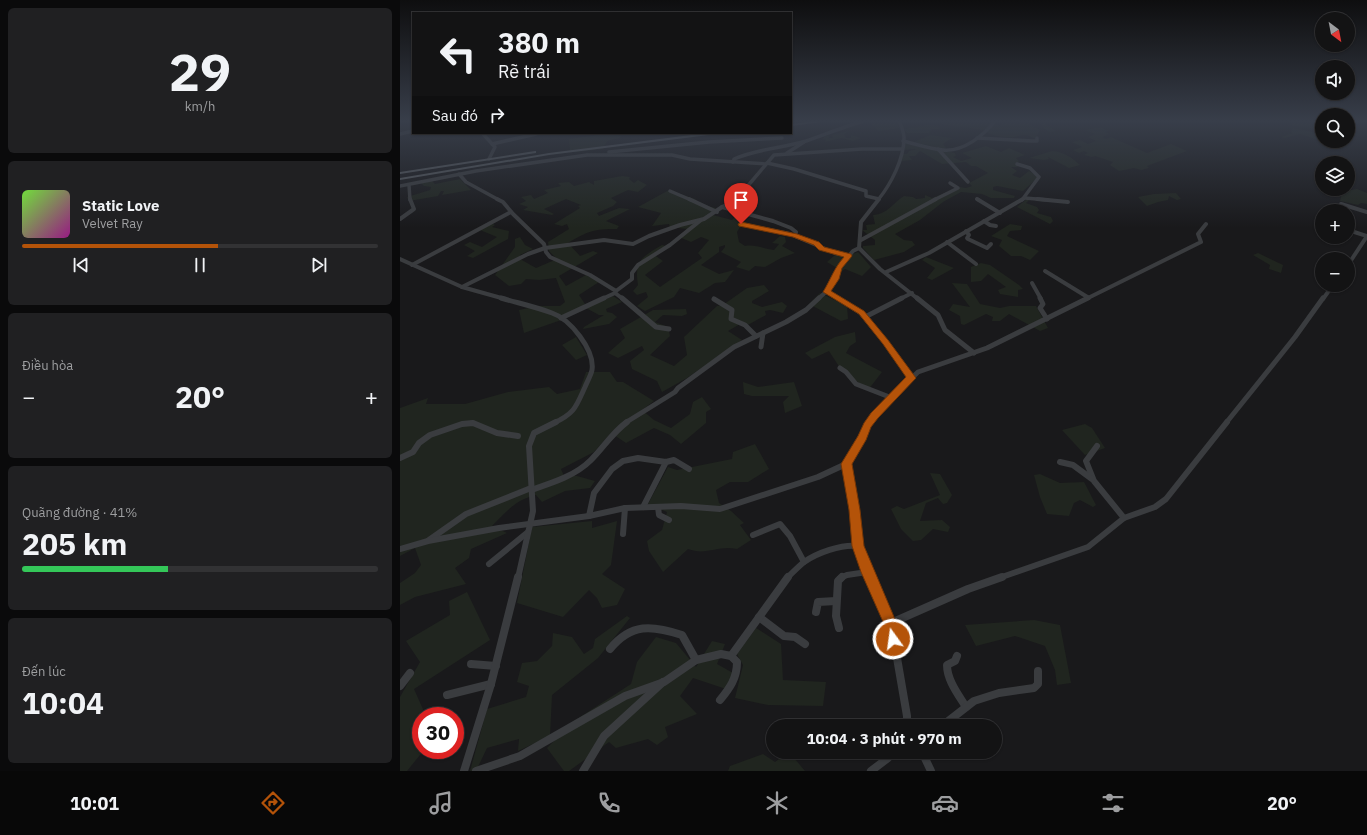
<!DOCTYPE html>
<html lang="vi">
<meta charset="utf-8">
<style>
body{margin:0;font-family:"IBM Plex Sans",sans-serif;background:#202022;color:#f1f3f6;height:100vh;display:flex;flex-direction:column;font-size:15px;white-space:nowrap}
*{box-sizing:border-box;margin:0}
p{font-size:13px;color:#9d9ea0}
.icon{flex:none;width:22px;height:22px;fill:none;stroke:currentColor;stroke-width:2;stroke-linecap:round;stroke-linejoin:round}
.map{position:relative;flex:1;overflow:hidden}
.sheet{display:flex;flex-direction:column;gap:8px;padding:8px;background:#0a0a0b;width:400px}
.sheet>*{flex:none}
.guide{position:absolute;left:12px;top:12px;width:380px;height:122px;border-radius:0px;box-shadow:0 1px 3px #0004,0 0 0 1px #323234;background:#131314;color:#f1f3f6;overflow:hidden}
.needle{width:26px;rotate:148deg}
.controls{position:absolute;left:915px;top:12px;display:grid;gap:8px}
.controls a{display:grid;place-items:center;width:40px;height:40px;border-radius:50%;background:#131314;box-shadow:0 1px 3px #0004,0 0 0 1px #323234;font-size:20px}
.speed{position:absolute;left:12px;top:707px;display:flex;gap:8px;font-size:20px;font-weight:700;text-align:center}
.speed>*{display:grid;place-content:center;width:52px;height:52px;border-radius:50%;background:#131314;box-shadow:0 1px 3px #0004,0 0 0 1px #323234;line-height:1}
.speed .limit{border:6px solid #d22;background:#fff;color:#111}
.pin{position:absolute;display:grid;place-items:center;width:34px;height:34px;color:#fff;margin:-41px -17px;border-radius:50% 50% 50% 0;rotate:-45deg;box-shadow:0 0 4px #0007}
.pin .icon{rotate:45deg}
.me{position:absolute;width:44px;margin:-22px;rotate:346deg;stroke-linejoin:round;filter:drop-shadow(0 0 3px #0008)}
.turn{display:flex;align-items:center;gap:14px;height:84px;padding:0 20px;font-size:18px}
.turn .icon{width:52px;height:52px;stroke-width:2.5}
.turn b{display:block;font-size:28px;line-height:34px}
.then{display:flex;align-items:center;height:38px;padding:0 20px;background:#0003;gap:8px;font-size:15px}
.big{font-size:30px;font-weight:700;line-height:1.1}
.sheet .card{flex:1;display:flex;flex-direction:column;justify-content:center;gap:6px;min-width:0;padding:0 14px;border-radius:6px;background:#202022}
.sheet .dial{align-items:center;gap:0}
.dial b{font-size:52px;line-height:1}
.song{display:flex;align-items:center;gap:12px}
.cover{width:48px;height:48px;border-radius:6px;background:linear-gradient(135deg,hsl(100 70% 55%),hsl(310 70% 35%))}
.played{height:4px;border-radius:2px;background:linear-gradient(90deg,#b45309 55%,#323234 55%)}
.keys{display:flex;justify-content:space-around;direction:ltr}
.heat{display:flex;justify-content:space-between;align-items:center;font-size:22px;direction:ltr}
.charge{height:6px;border-radius:3px;background:linear-gradient(90deg,#34c759 41%,#323234 0)}
.trip{position:absolute;left:366px;top:719px;width:236px;height:40px;border-radius:20px;background:#131314;box-shadow:0 1px 3px #0004,0 0 0 1px #323234;font-weight:700;line-height:40px;text-align:center}
.menu{display:flex;height:64px;justify-content:space-around;align-items:center;background:#080808;color:#9d9ea0}
.menu .icon{width:28px;height:28px}
.menu .active{color:#b45309}
.menu b{font-size:18px;color:#f1f3f6}
main{display:flex;flex:1;min-height:0}
.map>svg:first-child{display:block}
</style>
<main>
<section class="sheet">
<div class="card dial"><b>29</b><p>km/h</p></div>
<div class="card">
<div class="song"><i class="cover"></i><div><b>Static Love</b><p>Velvet Ray</p></div></div>
<div class="played"></div>
<div class="keys"><svg class="icon" aria-label="previous" viewBox="0 0 24 24"><path d="M18 5L8 12l10 7zM5 5v14"/></svg><svg class="icon" aria-label="pause" viewBox="0 0 24 24"><path d="M8 5v14M16 5v14"/></svg><svg class="icon" aria-label="next" viewBox="0 0 24 24"><path d="M6 5l10 7-10 7zM19 5v14"/></svg></div>
</div>
<div class="card"><p>Điều hòa</p>
<div class="heat"><a>−</a><b class="big">20°</b><a>+</a></div>
</div>
<div class="card"><p>Quãng đường · 41%</p><b class="big">205 km</b><div class="charge"></div></div>
<div class="card"><p>Đến lúc</p><b class="big">10:04</b></div>
</section>
<div class="map">
<svg width="967" height="771" viewBox="0 0 967 771">
<rect width="100%" height="100%" fill="#19191b"/>
<g fill="#20251f">
<path d="M467,120H494L500,128L479,131Z"/>
<path d="M530,120H594L592,124L600,126L603,125L597,122L598,120H623L624,122L643,120L647,126L650,127L656,131L650,132L643,128L644,125C639,123 634,123 629,124L640,130L635,139C625,133 624,135 614,137C604,138 591,136 583,130L533,123Z"/>
<path d="M881,120H922V130L890,125L891,123Z"/>
<path d="M529,125L537,126L541,129H532L529,133H507L504,129Z"/>
<path d="M700,127L709,131L705,132L709,134L702,137L706,139L711,137L747,153L771,144L787,151L747,166L749,168L741,170L734,168L719,171L710,165L713,162L695,156L692,157L684,155L688,153L684,151L679,153L673,150L682,147L672,142L680,140L688,144L696,141L688,137L695,134L685,130Z"/>
<path d="M893,128L922,134V139L919,140L900,134L885,138L881,137L893,133L891,132Z"/>
<path d="M449,131L444,134L446,138H451V135L461,138L453,141L441,138L425,142L426,140L423,139L424,137L429,135V138H433L432,135Z"/>
<path d="M206,134L222,136L219,138L207,141L203,149L176,152L170,151L169,139Z"/>
<path d="M530,135L552,138L543,144L546,148L543,149L514,142Z"/>
<path d="M504,142L555,153L556,156L553,157L561,161L572,158L562,153L586,146L601,152L609,148L625,155L616,158L619,161L615,164L619,166L617,167H611L617,171L612,175L620,178L629,171L639,177L623,191L597,186L593,187V190L615,196L614,198H591L582,194L561,192L543,202L520,220L495,234L504,240L512,241L515,245L504,252L474,260L463,248V246L475,245V240L462,230H467L466,225L475,224L473,215C488,214 493,203 504,196L513,197L516,199L525,198V195L532,198L560,187L566,188L572,186L569,183L588,173L576,166H571L566,162L542,164L520,151L515,156H509L512,160L500,161L503,154H507L509,151L517,149L503,150Z"/>
<path d="M652,151C664,152 671,157 680,165L669,168L648,157L649,159L644,160L629,158Z"/>
<path d="M222,176L230,177L229,179L234,183L238,180L247,185L238,192L228,190L211,198L217,202L213,206L197,213L199,216L219,208L230,209L206,221L219,226L217,229C194,229 188,231 168,243L180,256L193,251L198,253L159,276L166,286L186,275L199,282L179,295L185,304L167,318L124,333L119,310L138,306H160L165,302L156,278L139,280L126,279L121,284L109,286L95,275L115,247V239L120,237L125,245L133,249L120,255V259L136,268L157,259L149,251L148,242L169,229L167,224L162,226L154,224L180,208L178,206L181,205L166,199L144,209L154,214L152,215L123,210L128,207L119,204L126,201L121,197L131,195L134,199L148,193L144,190L161,186L158,183L169,182L174,186L189,182L194,185V181Z"/>
<path d="M60,179L71,190L42,195L44,191H41L38,196L9,201L7,197L30,190L31,187L24,186L21,183L32,181L35,184Z"/>
<path d="M930,189L946,191L957,189L967,193V204L961,203L958,205L940,201L942,193Z"/>
<path d="M269,190L295,199L302,205L316,208L309,214L332,220L338,214L345,219L337,232L339,242L345,246C355,244 364,249 374,250L379,244L372,243L380,236L385,237L386,242L382,246L395,253L381,258L365,267L355,266L349,271L336,267L341,262L321,252L325,247V245L319,247V252L301,265L319,274L334,270L325,282L315,283L299,293L280,288L274,297L245,311L237,306L248,297L246,292L237,295L233,291L238,285C234,260 242,257 262,245L266,246L253,254L263,261L245,275L260,287L302,258L298,253L309,240L301,237L291,242L279,237L287,229L270,227L269,224L252,226L261,213L238,207Z"/>
<path d="M776,193L781,199L777,200L769,196L768,200L758,202L747,206L738,197L754,194Z"/>
<path d="M627,199L629,200L626,203L637,207L639,210L637,213L651,217L653,221L650,224L617,207Z"/>
<path d="M91,223L95,225L92,227L109,231L108,239L73,258L67,256L75,251L64,245L70,242L82,247L97,237L80,230Z"/>
<path d="M610,224L622,226L621,230L610,231L607,236L639,251L630,260L621,256H611L599,246L602,240L591,236Z"/>
<path d="M458,252L471,267L462,276L445,269L442,271L427,262L435,255L445,257Z"/>
<path d="M858,253L883,265L881,273L869,269L870,265L853,255Z"/>
<path d="M526,257L554,268L532,280L527,278L535,268L522,260Z"/>
<path d="M581,263L590,265L619,285L623,289L618,290V297L600,294L598,290L606,287L588,274L581,281L571,282V267Z"/>
<path d="M552,283L567,284L580,304L600,308L609,306H636L648,328L640,331L609,314L600,321H592L593,317L586,314L564,325L561,324L560,316L549,310L553,304L570,307Z"/>
<path d="M364,285L369,291L352,301V303L362,307L382,302L387,306L383,313L370,310L365,311L366,315L346,326L340,324L328,331L342,340L287,378L262,392L257,381L232,369L230,361L244,350L242,346L218,358L208,353L225,338L220,329L253,310L286,309L287,314L282,316L263,315L255,322L268,327L270,336L250,355L274,366L287,355L284,337L317,306L323,305L347,288Z"/>
<path d="M420,293L447,306L448,319L441,321L409,304Z"/>
<path d="M213,296L222,302L206,309L207,312L212,313L217,317L209,324L183,329L184,327L204,315H199L186,308Z"/>
<path d="M455,332L456,342L450,346L446,353L482,372L468,390L440,368L429,351L412,359L405,353L435,337Z"/>
<path d="M176,337L187,355L176,360L162,345Z"/>
<path d="M186,372H210L217,382H223L254,401L242,410L254,420L271,428L290,414L293,402L302,397L311,409L306,412V423L281,444L270,435L254,428L226,443L211,433L194,452L161,469L164,476H177L195,481L190,488L165,491L142,502L136,495C115,500 107,511 92,526L107,533L71,549L69,558L55,568L66,584L15,597L0,605V583L15,573L21,565L15,548L0,556V408L28,398L26,404H65L108,392L149,387L157,394L180,389Z"/>
<path d="M343,382L358,387L394,382L402,406L385,413L383,402L389,396H352L344,394Z"/>
<path d="M685,424L692,428L705,448L685,455L662,430Z"/>
<path d="M355,444L369,469L348,482H330L316,490L319,503L331,511L344,523L340,525L351,540L337,549C318,545 306,556 288,549L263,572L249,551L247,541L262,530L267,512L248,504L268,467L277,470L332,459L333,452Z"/>
<path d="M530,473L540,474L552,495L547,503L543,504L538,498L526,503L520,521L542,520L550,527L548,532L533,529L521,540L513,541L501,529L491,509L497,506L504,509L540,495Z"/>
<path d="M640,474L660,483L684,482L696,505L693,507L680,500L674,503L669,516L647,514L640,497L634,475Z"/>
<path d="M192,521V528L217,521L211,565L202,574L225,589L217,605L202,608L197,598L189,590L163,617L117,603L132,527Z"/>
<path d="M67,592L90,640L14,689L26,716H21V750H24L7,771H0V697L20,662L6,641L50,615L49,601Z"/>
<path d="M227,616L230,618L198,658L152,695L150,736L118,751L119,739L87,748L76,771H70L87,709L126,697L129,686L117,682L122,663L137,661L152,646L153,633L172,637L184,654L193,648L195,639Z"/>
<path d="M634,620L660,625L671,683L657,685L655,670L645,646L615,636L576,646L565,625Z"/>
<path d="M356,628L381,644L383,680L426,682L423,706L368,705L335,698L343,665L337,654Z"/>
<path d="M256,637L276,643L296,667L312,641L325,644L317,664L333,673L326,689L293,678L280,696L297,714L265,727L268,737L257,745L248,739L216,748L209,742L169,771H164L147,748L174,721L231,684L237,662Z"/>
<path d="M389,752L405,771H328L330,766L363,754L375,762Z"/>
</g>
<g fill="none" stroke-linecap="round" stroke-linejoin="round">
<g stroke="#3a3c3f" stroke-width="3.5">
<path d="M82,133L95,147L89,159"/>
<path d="M0,134L13,131"/>
<path d="M577,138L632,141H637V138"/>
<path d="M503,141C516,144 530,149 543,150C564,152 584,135 596,120"/>
<path d="M92,144L136,134"/>
<path d="M538,149L568,182"/>
<path d="M209,152L309,142L382,138"/>
<path d="M387,153L404,142"/>
<path d="M333,162L334,159C357,149 382,148 406,141C426,134 446,126 467,120"/>
<path d="M367,163L394,169L466,191V196L479,199"/>
<path d="M617,164L630,168L639,177L622,200"/>
<path d="M59,174L66,182L99,200"/>
<path d="M9,185L10,200"/>
<path d="M0,186L76,171L187,155H272L290,159L366,164"/>
<path d="M270,191L291,200"/>
<path d="M625,198L648,200"/>
<path d="M577,199L579,200"/>
<path d="M339,200L346,188L374,155L462,149H502"/>
<path d="M478,200C491,184 504,159 504,138C504,132 501,126 499,120"/>
<path d="M534,200L558,188L550,183"/>
</g>
<g stroke="#3a3c3f" stroke-width="4">
<path d="M97,199L103,202L113,214L144,244L146,252L150,257L190,275L216,291L215,293L223,299"/>
<path d="M289,199L317,212"/>
<path d="M577,199L600,213"/>
<path d="M637,199L668,202"/>
<path d="M941,204L967,212"/>
<path d="M322,207L373,221L391,228L396,232L395,235"/>
<path d="M0,219L14,209L10,199"/>
<path d="M584,221L590,225L596,226"/>
<path d="M341,224L390,234L435,253L449,256"/>
<path d="M948,230L967,236"/>
<path d="M566,231L569,235L567,238L568,239L587,248L591,244"/>
<path d="M461,240L536,199"/>
<path d="M547,242L576,264"/>
<path d="M459,248L480,269L518,299"/>
<path d="M0,259L62,287L105,299"/>
<path d="M12,265L111,212"/>
<path d="M948,265L967,236"/>
<path d="M645,271L689,298"/>
<path d="M486,272L529,253L623,199"/>
<path d="M632,283L641,299"/>
<path d="M62,287L128,254L145,248L204,240L233,244L249,236L280,225L304,219L322,207L339,201L340,199"/>
<path d="M216,291L232,279V273L238,265L270,245L301,220"/>
<path d="M427,291L440,299"/>
<path d="M202,299L215,293"/>
<path d="M418,299L427,291L435,279L439,267L453,251L459,248L461,222L479,199"/>
<path d="M500,299L512,293"/>
<path d="M686,299L801,242L798,234L806,224"/>
<path d="M923,299L933,285"/>
</g>
<g stroke="#3a3c3f" stroke-width="5">
<path d="M101,298C118,303 136,307 152,313C170,319 195,350 192,370C191,375 187,382 185,387C176,407 175,413 154,423"/>
<path d="M222,298L256,327L269,329"/>
<path d="M438,298L461,313L485,342L511,378"/>
<path d="M517,298L538,315L545,330L574,353"/>
<path d="M640,298L643,304L640,308L647,319"/>
<path d="M314,299L332,310L331,319L345,325L356,336"/>
<path d="M465,317L502,298"/>
<path d="M161,318L204,298"/>
<path d="M361,347L363,333"/>
<path d="M440,368L446,372L456,384L492,398"/>
<path d="M71,423H73"/>
<path d="M225,423L275,392L278,388L334,347L386,322L406,310L419,298"/>
<path d="M468,423L474,415L518,372L587,348L688,298"/>
<path d="M826,423L895,337L923,298"/>
</g>
<g stroke="#3a3c3f" stroke-width="6">
<path d="M697,446L686,461L694,481L724,518"/>
<path d="M0,458L13,452L19,443L30,435L62,424L73,423L97,433L118,436"/>
<path d="M660,462L673,465L692,479"/>
<path d="M446,464L455,510L458,546L470,578"/>
<path d="M131,490C152,483 175,476 191,460C204,447 212,433 227,422"/>
<path d="M243,507L266,462"/>
<path d="M258,507L259,515L269,520"/>
<path d="M189,516L194,493L212,469L223,461L238,458L266,462L274,460L289,469"/>
<path d="M223,534L225,508"/>
<path d="M353,535L380,524L390,536L404,562"/>
<path d="M29,540L66,514L131,488"/>
<path d="M0,549L28,541L99,528L189,516L225,508L281,506L320,509L418,477L446,464L469,422"/>
<path d="M89,564L128,532"/>
<path d="M118,578L133,511L129,446L134,433L156,422"/>
<path d="M387,578C392,573 398,567 404,562C417,553 441,544 458,546"/>
<path d="M440,578L447,575L467,572"/>
<path d="M599,578L688,547L724,518L755,507L766,499L827,422"/>
</g>
<g stroke="#3a3c3f" stroke-width="8">
<path d="M469,577L491,623"/>
<path d="M416,612L418,602L436,601"/>
<path d="M359,617L384,636L395,637L405,644"/>
<path d="M439,628L436,616L438,581L442,577"/>
<path d="M210,649C231,623 252,625 282,635L296,660"/>
<path d="M331,656L388,577"/>
<path d="M557,656L555,661L547,665C547,680 558,694 566,707"/>
<path d="M71,664L96,666"/>
<path d="M0,686L10,673"/>
<path d="M47,695L91,684"/>
<path d="M507,726V716L491,623L568,589L602,577"/>
<path d="M542,726L574,701L599,693L634,688L638,684V671"/>
<path d="M522,752L531,771"/>
<path d="M64,771L91,684L118,577"/>
<path d="M76,771L120,756L225,696L264,682L296,660L321,654L331,656L337,662C337,678 330,688 320,700"/>
<path d="M183,771L204,736L263,682"/>
<path d="M471,771L488,758L492,752"/>
</g>
<g fill="#565a5e" fill-rule="evenodd">
<path d="M422,120H437L391,126V124Z"/>
<path d="M307,133H319L317,134L149,155L0,180V178L149,153Z"/>
<path d="M135,151H136V153L0,174V172Z"/>
</g>
</g>
<linearGradient id="sky" x2="0" y2="1"><stop stop-color="#0e0e0f"/><stop offset="0.53" stop-color="#383e4a"/><stop offset="1" stop-color="#383e4a" stop-opacity="0"/></linearGradient>
<rect width="967" height="228" fill="url(#sky)"/>
<path fill="#b45309" stroke="#753606" d="M341,222L397,234L419,242L424,247L451,254L452,256L442,268L439,279L431,291L464,311L488,340L516,378L478,418L471,427L466,440L452,464L460,510L464,546L497,624L500,639L498,644L493,645L489,644L484,624L461,572L452,546L449,510L441,464L458,436L464,423L471,413L506,377L483,344L459,314L423,292C431,279 434,268 444,257L419,250L414,245L393,237L339,226L338,224Z"/>
</svg>
<div class="controls">
<a><svg class="needle" viewBox="-14 -14 28 28"><path d="M0-13l5 13h-10z" fill="#e53935"/><path d="M0 13l5-13h-10z" fill="#9d9ea0"/></svg></a>
<a><svg class="icon" aria-label="sound" viewBox="0 0 24 24"><path d="M4 9h4l5-4v14l-5-4H4zM17 9q2 3 0 6"/></svg></a>
<a><svg class="icon" aria-label="search" viewBox="0 0 24 24"><circle cx="10" cy="10" r="6"/><path d="M15 15l6 6"/></svg></a>
<a><svg class="icon" aria-label="layers" viewBox="0 0 24 24"><path d="M12 4l9 5-9 5-9-5zM3 14l9 5 9-5"/></svg></a>
<a>+</a>
<a>−</a>
</div>
<div class="speed"><div class="limit">30</div></div>
<div class="pin" style="left:341px;top:224px;background:#d93025"><svg class="icon" aria-label="arrive" viewBox="0 0 24 24"><path d="M6 21V4h12l-3 4 3 4H6"/></svg></div>
<svg class="me" style="left:493px;top:639px" viewBox="-20 -20 40 40"><circle r="17" fill="#b45309" stroke="#fff" stroke-width="3"/><path d="M0-11L8 9 0 5-8 9z" fill="#fff"/></svg>
<div class="trip">10:04 · 3 phút · 970 m</div>
<div class="guide">
<div class="turn"><svg class="icon" aria-label="left" viewBox="0 0 24 24"><path d="M17 20v-9H6M10 6l-5 5 5 5"/></svg><div><b>380 m</b>Rẽ trái</div></div>
<div class="then">Sau đó<svg class="icon" aria-label="right" viewBox="0 0 24 24"><path d="M7 20v-9h11M14 6l5 5-5 5"/></svg></div>
</div>
</div>
</main>
<nav class="menu">
<b>10:01</b>
<svg class="icon active" aria-label="directions" viewBox="0 0 24 24"><path d="M12 3l9 9-9 9-9-9zM9 14v-3h6M13 9l2 2-2 2"/></svg>
<svg class="icon" aria-label="music" viewBox="0 0 24 24"><path d="M9 18V5l10-2v13"/><circle cx="6" cy="18" r="3"/><circle cx="16" cy="16" r="3"/></svg>
<svg class="icon" aria-label="phone" viewBox="0 0 24 24"><path d="M5 4h4l2 5-3 2q2 4 5 5l2-3 5 2v4C11 20 4 13 5 4z"/></svg>
<svg class="icon" aria-label="climate" viewBox="0 0 24 24"><path d="M12 3v18M4 7l16 10M4 17L20 7"/></svg>
<svg class="icon" aria-label="car" viewBox="0 0 24 24"><path d="M5 17H2v-5l4-1 3-4h7l3 4 3 1v5h-3M9 17h6M6 11h13"/><circle cx="7" cy="17" r="2"/><circle cx="17" cy="17" r="2"/></svg>
<svg class="icon" aria-label="filters" viewBox="0 0 24 24"><path d="M4 7h16M4 17h16"/><circle cx="9" cy="7" r="2"/><circle cx="15" cy="17" r="2"/></svg>
<b>20°</b>
</nav>
